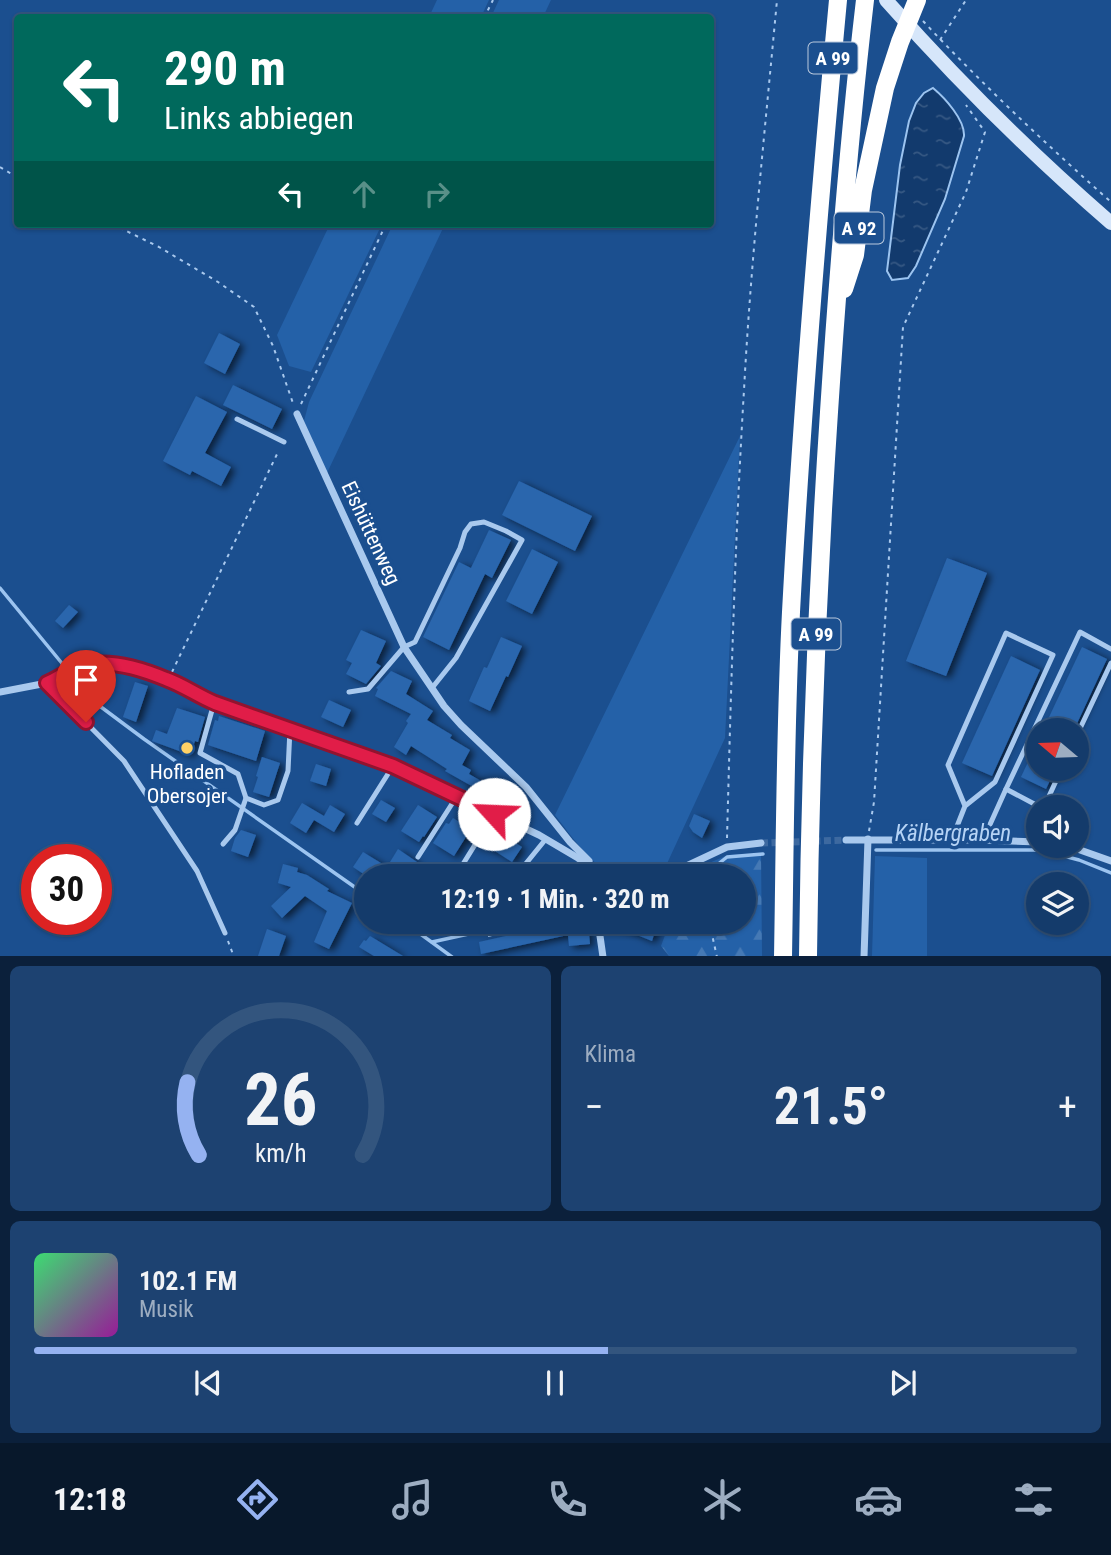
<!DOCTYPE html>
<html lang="de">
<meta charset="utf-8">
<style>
body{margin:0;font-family:"Roboto Condensed",sans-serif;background:#1d4271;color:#f1f3f6;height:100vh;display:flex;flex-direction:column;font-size:26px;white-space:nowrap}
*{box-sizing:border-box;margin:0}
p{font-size:23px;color:#9dadc1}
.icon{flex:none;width:38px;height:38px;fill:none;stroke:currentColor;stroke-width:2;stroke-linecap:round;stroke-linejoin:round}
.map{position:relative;height:956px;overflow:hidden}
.panel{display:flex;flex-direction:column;gap:10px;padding:10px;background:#0b203b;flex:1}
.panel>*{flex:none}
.top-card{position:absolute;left:14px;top:14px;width:700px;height:214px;border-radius:7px;box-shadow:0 2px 5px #0004,0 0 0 2px #33557e;background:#00695c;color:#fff;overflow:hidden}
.needle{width:46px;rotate:289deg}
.fabs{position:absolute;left:1026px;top:718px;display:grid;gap:14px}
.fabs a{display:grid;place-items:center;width:63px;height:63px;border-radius:50%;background:#143b6b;box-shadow:0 2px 5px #0004,0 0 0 2px #33557e;font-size:35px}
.speed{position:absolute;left:21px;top:844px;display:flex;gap:14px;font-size:35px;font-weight:700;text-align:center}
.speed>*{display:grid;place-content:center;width:91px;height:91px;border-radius:50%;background:#143b6b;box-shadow:0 2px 5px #0004,0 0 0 2px #33557e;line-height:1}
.speed .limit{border:10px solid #d22;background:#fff;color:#111}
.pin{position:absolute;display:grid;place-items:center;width:60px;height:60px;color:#fff;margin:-72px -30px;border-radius:50% 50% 50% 0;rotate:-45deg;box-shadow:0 0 7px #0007}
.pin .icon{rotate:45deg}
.me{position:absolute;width:77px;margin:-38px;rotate:295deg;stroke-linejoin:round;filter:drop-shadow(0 0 5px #0008)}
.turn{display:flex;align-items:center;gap:24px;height:147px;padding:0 35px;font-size:32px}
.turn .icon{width:91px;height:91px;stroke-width:2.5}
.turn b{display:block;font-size:49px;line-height:60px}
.lanes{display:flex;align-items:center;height:66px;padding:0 35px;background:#0003;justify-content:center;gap:35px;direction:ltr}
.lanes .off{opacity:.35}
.big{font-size:52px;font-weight:700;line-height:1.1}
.panel .widget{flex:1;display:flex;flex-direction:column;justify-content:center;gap:10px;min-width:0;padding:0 24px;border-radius:10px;background:#1d4271}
.panel .dial{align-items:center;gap:0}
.dial svg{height:182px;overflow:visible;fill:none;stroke:#33557e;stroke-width:7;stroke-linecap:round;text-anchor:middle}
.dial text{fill:#f1f3f6;stroke:none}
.song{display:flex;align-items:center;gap:21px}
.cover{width:84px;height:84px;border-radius:10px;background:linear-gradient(135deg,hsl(140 70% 55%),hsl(300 70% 35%))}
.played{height:7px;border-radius:4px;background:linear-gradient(90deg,#95b2f1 55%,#33557e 55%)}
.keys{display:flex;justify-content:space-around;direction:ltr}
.heat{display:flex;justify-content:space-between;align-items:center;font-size:38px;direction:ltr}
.panel .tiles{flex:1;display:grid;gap:10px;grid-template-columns:1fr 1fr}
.widget:last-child{grid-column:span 2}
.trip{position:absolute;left:354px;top:864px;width:402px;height:70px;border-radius:35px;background:#143b6b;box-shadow:0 2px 5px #0004,0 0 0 2px #33557e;font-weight:700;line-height:70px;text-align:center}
.menu{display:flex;height:112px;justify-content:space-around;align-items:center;background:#08182b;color:#9dadc1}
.menu .icon{width:49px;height:49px}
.menu .active{color:#95b2f1}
.menu b{font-size:32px;color:#f1f3f6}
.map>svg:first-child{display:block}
</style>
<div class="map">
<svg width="1111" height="957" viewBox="0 0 1111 957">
<defs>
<pattern id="forest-firs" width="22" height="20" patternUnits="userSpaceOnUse" patternTransform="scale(1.75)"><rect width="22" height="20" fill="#2461a8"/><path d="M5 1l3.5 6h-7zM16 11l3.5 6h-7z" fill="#4579b5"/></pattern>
<pattern id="water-ripples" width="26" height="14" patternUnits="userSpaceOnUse" patternTransform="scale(1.75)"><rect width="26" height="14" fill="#123a6d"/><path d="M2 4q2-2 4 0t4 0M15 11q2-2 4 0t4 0" fill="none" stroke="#365883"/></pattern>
<filter id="shadow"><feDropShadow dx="4.5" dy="2.5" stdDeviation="3.5" flood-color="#0009"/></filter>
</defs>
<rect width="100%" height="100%" fill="#1b4f8f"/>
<g fill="#2461a8">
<path d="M437,0H489L481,17H429Z"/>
<path d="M499,0H551L543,17H491Z"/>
<path d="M330,224H382L311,372L289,366L277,335Z"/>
<path d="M393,224H445L327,473L304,421L309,402Z"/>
<path d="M740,436L725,738L664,870C609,896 585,853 555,815Z"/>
<path d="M875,856L927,858V956H872Z"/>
</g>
<path fill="url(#forest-firs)" d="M744,854H761L762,956H669L661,946L670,922H744V877H676L728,855Z"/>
<path fill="url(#water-ripples)" stroke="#9cc4f0" stroke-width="2" d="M933,88C945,98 965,120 964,136L945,199L916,266L908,278L892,280L887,271L900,165L909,121L916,103L924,93Z"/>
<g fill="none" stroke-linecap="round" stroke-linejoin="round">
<g stroke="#9cc4f0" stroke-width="3.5">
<path d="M0,588L93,701L144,739L366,895"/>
<path d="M876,850H1041L1079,860L1111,873"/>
<path d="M702,877L727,857L763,854"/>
<path d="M404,922L452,957"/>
<path d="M432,942L523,922"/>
</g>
</g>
<g fill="#2a66ad" filter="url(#shadow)">
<path d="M219,333L240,344L225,374L204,363Z"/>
<path d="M233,385L282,409L272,429L223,405Z"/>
<path d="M196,396L227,412L205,453L231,467L221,486L192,471L190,475L163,461Z"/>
<path d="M519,481L592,516L575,551L502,515Z"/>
<path d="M489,530L511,540L492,578L485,574L449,650L423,637L459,562L471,568Z"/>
<path d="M532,549L558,562L532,614L506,601Z"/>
<path d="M947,558L987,573L946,676L906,661Z"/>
<path d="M69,605L78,612L63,628L55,621Z"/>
<path d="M361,630L386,641L376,663L381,666L366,684L346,674L352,663L346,660Z"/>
<path d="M501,637L522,646L508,677L506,676L490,711L469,701L484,667L487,668Z"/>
<path d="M1082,647L1107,659L1074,730H1043Z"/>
<path d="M1011,656L1040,670L992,776L962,763Z"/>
<path d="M391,671L412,681L406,694L433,711L427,720L452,735L450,738L470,750L462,765L471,770L469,774L490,786L492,783L507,791L500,802L445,771L447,769L411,746L406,755L394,747L408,723L406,721L411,714L375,696L378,689L376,688Z"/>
<path d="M135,682L148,686L136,722L123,717Z"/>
<path d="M329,700L351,710L343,727L321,717Z"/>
<path d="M177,708L205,717L198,742L195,741L190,755L152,741L156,730L167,734Z"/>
<path d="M219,716L265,731L256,761L208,745L215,720L218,721Z"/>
<path d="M1038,741V768H1056L1046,789L1021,777Z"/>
<path d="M262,757L280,763L269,797L253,792L258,777L256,776Z"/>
<path d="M316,764L331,769L326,786L310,781Z"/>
<path d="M381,800L395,808L386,822L372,814Z"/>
<path d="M302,803L324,816L330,805L345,814L334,832L314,820L306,833L290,823Z"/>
<path d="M418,805L437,817L424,837L423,836L419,842L401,831Z"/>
<path d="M694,814L710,821L702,838L693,832L689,826Z"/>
<path d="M453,818L471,829L454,856L433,843L446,823L449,824Z"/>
<path d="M241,830L256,835L248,857L231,851L235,838Z"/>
<path d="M497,831L522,847L512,862L487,846Z"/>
<path d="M398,849L417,862L407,877H402L387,867Z"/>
<path d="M363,852L389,868L383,877H368L353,867Z"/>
<path d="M283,864L298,868L297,872L307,875L329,889L327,891L352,903L329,949L314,942L327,911L305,896L282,918L271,906L291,887L278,883Z"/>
<path d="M606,922H658L652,941L637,935V934L606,924Z"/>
<path d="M589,924L590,930L585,931V934L589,933L590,944L569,946L568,935L481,954L479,942L555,925V928Z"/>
<path d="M267,929L286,936L279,956H258Z"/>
<path d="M370,936L403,956H374L359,947L364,940L366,941Z"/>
</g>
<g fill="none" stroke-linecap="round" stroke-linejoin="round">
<path stroke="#3d69a0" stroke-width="7" stroke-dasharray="7 3.5" stroke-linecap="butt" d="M761,843L846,840"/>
<g stroke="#a9c9ee" stroke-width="2" stroke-dasharray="3.5 5" stroke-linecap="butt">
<path d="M484,18L493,0"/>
<path d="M923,21C982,84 1046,144 1111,202"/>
<path d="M940,40L966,0"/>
<path d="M0,167L18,178"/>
<path d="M112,224L159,247L218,282L254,307L273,346L294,406"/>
<path d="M301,404L386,224"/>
<path d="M172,672L279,450"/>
<path d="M869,831L874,802L903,327L966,192L985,132L966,105"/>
<path d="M727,838C731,689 735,539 744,390C751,259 765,130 777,0"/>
<path d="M708,922L711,930L717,957"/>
<path d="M488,936L558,922"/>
<path d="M228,941L234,957"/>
</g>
<g stroke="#a9c9ee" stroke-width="5">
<path d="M237,419L284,442"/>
<path d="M47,683L124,761L197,871L225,933"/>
<path d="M349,692L368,689L404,647L415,642L460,548L465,532L471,524L484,522L506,531L522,540L456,658L432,688"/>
<path d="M214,703L200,753L238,774L246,798L264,805L278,800L288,771L290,729"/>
<path d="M1076,737L1111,663"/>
<path d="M1040,807L1006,789L1080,632L1111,649"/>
<path d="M1044,807L1062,768"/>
<path d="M357,823L393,766"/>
<path d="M952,839L965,806L995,782L1053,655L1006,633L948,765L965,806"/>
<path d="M983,840L1006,789"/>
<path d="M1029,841L1038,821"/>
<path d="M223,844L235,830L246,798"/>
<path d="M418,857L457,796"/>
<path d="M455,877L494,814"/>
<path d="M515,877L545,840"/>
</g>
<g stroke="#a9c9ee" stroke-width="7">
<path d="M297,414L404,647L444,706L461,725L526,787L570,842L589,861"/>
<path d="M0,692L47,683L77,668L103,664L134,668L168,679L196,696L214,703L393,766L539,835L578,858L606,877"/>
<path d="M846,840H983L1038,842"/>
<path d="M1066,845L1111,861"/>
<path d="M663,877L727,847L761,843"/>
<path d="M598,922L603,957"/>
<path d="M864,957L868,839"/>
</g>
<path stroke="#d6e6fa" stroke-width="14" d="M886,0C956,79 1031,154 1111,223"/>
<g stroke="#fff" stroke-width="18">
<path d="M844,289L855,255L863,190L885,88L900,42L917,0"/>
<path d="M783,957C785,842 785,727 791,612C802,408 819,204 838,0"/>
<path d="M808,957C810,775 817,593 829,412C838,274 849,137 865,0"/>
</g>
</g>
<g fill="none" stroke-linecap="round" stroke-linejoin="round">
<g stroke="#92132f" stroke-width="18">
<path id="route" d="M86,722L47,683C57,679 66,672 76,668C104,657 140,668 166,679C183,685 198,696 215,703L393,766L494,814"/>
</g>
<use href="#route" stroke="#e11d48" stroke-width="12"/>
</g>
<circle fill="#ffd166" stroke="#1b4f8f" stroke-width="2.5" cx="187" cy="748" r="7"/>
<g text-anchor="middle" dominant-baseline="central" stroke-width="7" stroke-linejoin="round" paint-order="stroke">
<g fill="#1b4f8f" stroke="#bbcadd" stroke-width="2">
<rect x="808.5" y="42.5" width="49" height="31" rx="5"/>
<rect x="834.5" y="212.5" width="49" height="31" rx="5"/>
<rect x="791.5" y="618.5" width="49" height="31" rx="5"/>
</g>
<g font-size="19" font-weight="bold" fill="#fff">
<text x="833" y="58">A 99</text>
<text x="859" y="228">A 92</text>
<text x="816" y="634">A 99</text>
</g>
<g font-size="21" fill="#fff" stroke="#1b4f8f">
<text transform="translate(371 533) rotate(65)">Eishüttenweg</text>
</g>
<g font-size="21" fill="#fff" stroke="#1b4f8f">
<text x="187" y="772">Hofladen<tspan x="187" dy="24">Obersojer</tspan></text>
</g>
<g font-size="23" font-style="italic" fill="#b5d3f5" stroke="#1b4f8f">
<text x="953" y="833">Kälbergraben</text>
</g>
</g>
</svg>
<div class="fabs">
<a><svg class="needle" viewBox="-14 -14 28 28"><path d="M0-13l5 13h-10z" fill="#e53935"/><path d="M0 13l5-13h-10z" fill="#9dadc1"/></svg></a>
<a><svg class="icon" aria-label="sound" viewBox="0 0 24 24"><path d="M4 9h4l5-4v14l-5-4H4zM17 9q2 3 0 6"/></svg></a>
<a><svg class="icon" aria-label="layers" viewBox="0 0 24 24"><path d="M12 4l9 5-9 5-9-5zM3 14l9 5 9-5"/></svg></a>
</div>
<div class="speed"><div class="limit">30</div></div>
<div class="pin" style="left:86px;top:722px;background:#d93025"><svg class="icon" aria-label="arrive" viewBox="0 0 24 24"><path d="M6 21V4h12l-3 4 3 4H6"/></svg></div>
<svg class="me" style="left:494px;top:814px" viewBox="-20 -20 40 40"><circle r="19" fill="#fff"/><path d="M0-13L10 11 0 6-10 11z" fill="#e11d48"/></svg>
<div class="trip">12:19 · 1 Min. · 320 m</div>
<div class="top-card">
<div class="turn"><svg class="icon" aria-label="left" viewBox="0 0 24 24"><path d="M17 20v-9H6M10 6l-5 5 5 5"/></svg><div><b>290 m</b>Links abbiegen</div></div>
<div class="lanes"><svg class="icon" aria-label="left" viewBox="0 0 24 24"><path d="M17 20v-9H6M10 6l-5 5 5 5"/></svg><svg class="icon off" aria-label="ahead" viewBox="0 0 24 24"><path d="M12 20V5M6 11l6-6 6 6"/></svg><svg class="icon off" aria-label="right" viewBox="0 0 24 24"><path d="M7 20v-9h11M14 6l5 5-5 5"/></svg></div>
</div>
</div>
<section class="panel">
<div class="tiles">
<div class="widget dial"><svg viewBox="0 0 100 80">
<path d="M14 69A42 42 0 1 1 86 69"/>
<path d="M14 69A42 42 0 0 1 9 37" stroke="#95b2f1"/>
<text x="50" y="56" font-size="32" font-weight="700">26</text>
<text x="50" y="72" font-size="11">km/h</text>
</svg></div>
<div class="widget"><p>Klima</p>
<div class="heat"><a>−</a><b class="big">21.5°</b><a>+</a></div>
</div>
<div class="widget">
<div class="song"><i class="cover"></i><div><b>102.1 FM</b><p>Musik</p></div></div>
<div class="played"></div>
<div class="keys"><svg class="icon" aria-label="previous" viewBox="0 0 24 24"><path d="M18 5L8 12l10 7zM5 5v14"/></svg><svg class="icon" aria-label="pause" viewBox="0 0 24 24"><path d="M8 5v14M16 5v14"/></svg><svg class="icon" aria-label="next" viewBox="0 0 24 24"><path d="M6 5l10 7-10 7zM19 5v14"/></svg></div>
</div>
</div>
</section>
<nav class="menu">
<b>12:18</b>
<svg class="icon active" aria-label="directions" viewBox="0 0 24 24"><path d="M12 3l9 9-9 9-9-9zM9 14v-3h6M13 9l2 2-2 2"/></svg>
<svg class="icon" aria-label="music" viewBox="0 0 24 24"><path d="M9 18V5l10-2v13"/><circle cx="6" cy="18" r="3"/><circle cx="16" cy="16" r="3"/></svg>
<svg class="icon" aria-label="phone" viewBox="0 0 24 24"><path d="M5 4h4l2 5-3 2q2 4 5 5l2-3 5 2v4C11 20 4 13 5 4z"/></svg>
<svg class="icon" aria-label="climate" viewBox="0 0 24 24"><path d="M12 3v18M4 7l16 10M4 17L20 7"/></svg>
<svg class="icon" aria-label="car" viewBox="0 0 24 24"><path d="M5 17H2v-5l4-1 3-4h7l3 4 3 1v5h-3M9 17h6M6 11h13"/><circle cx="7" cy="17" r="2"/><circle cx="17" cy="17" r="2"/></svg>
<svg class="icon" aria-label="filters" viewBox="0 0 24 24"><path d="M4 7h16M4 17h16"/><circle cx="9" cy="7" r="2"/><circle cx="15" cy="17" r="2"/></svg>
</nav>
